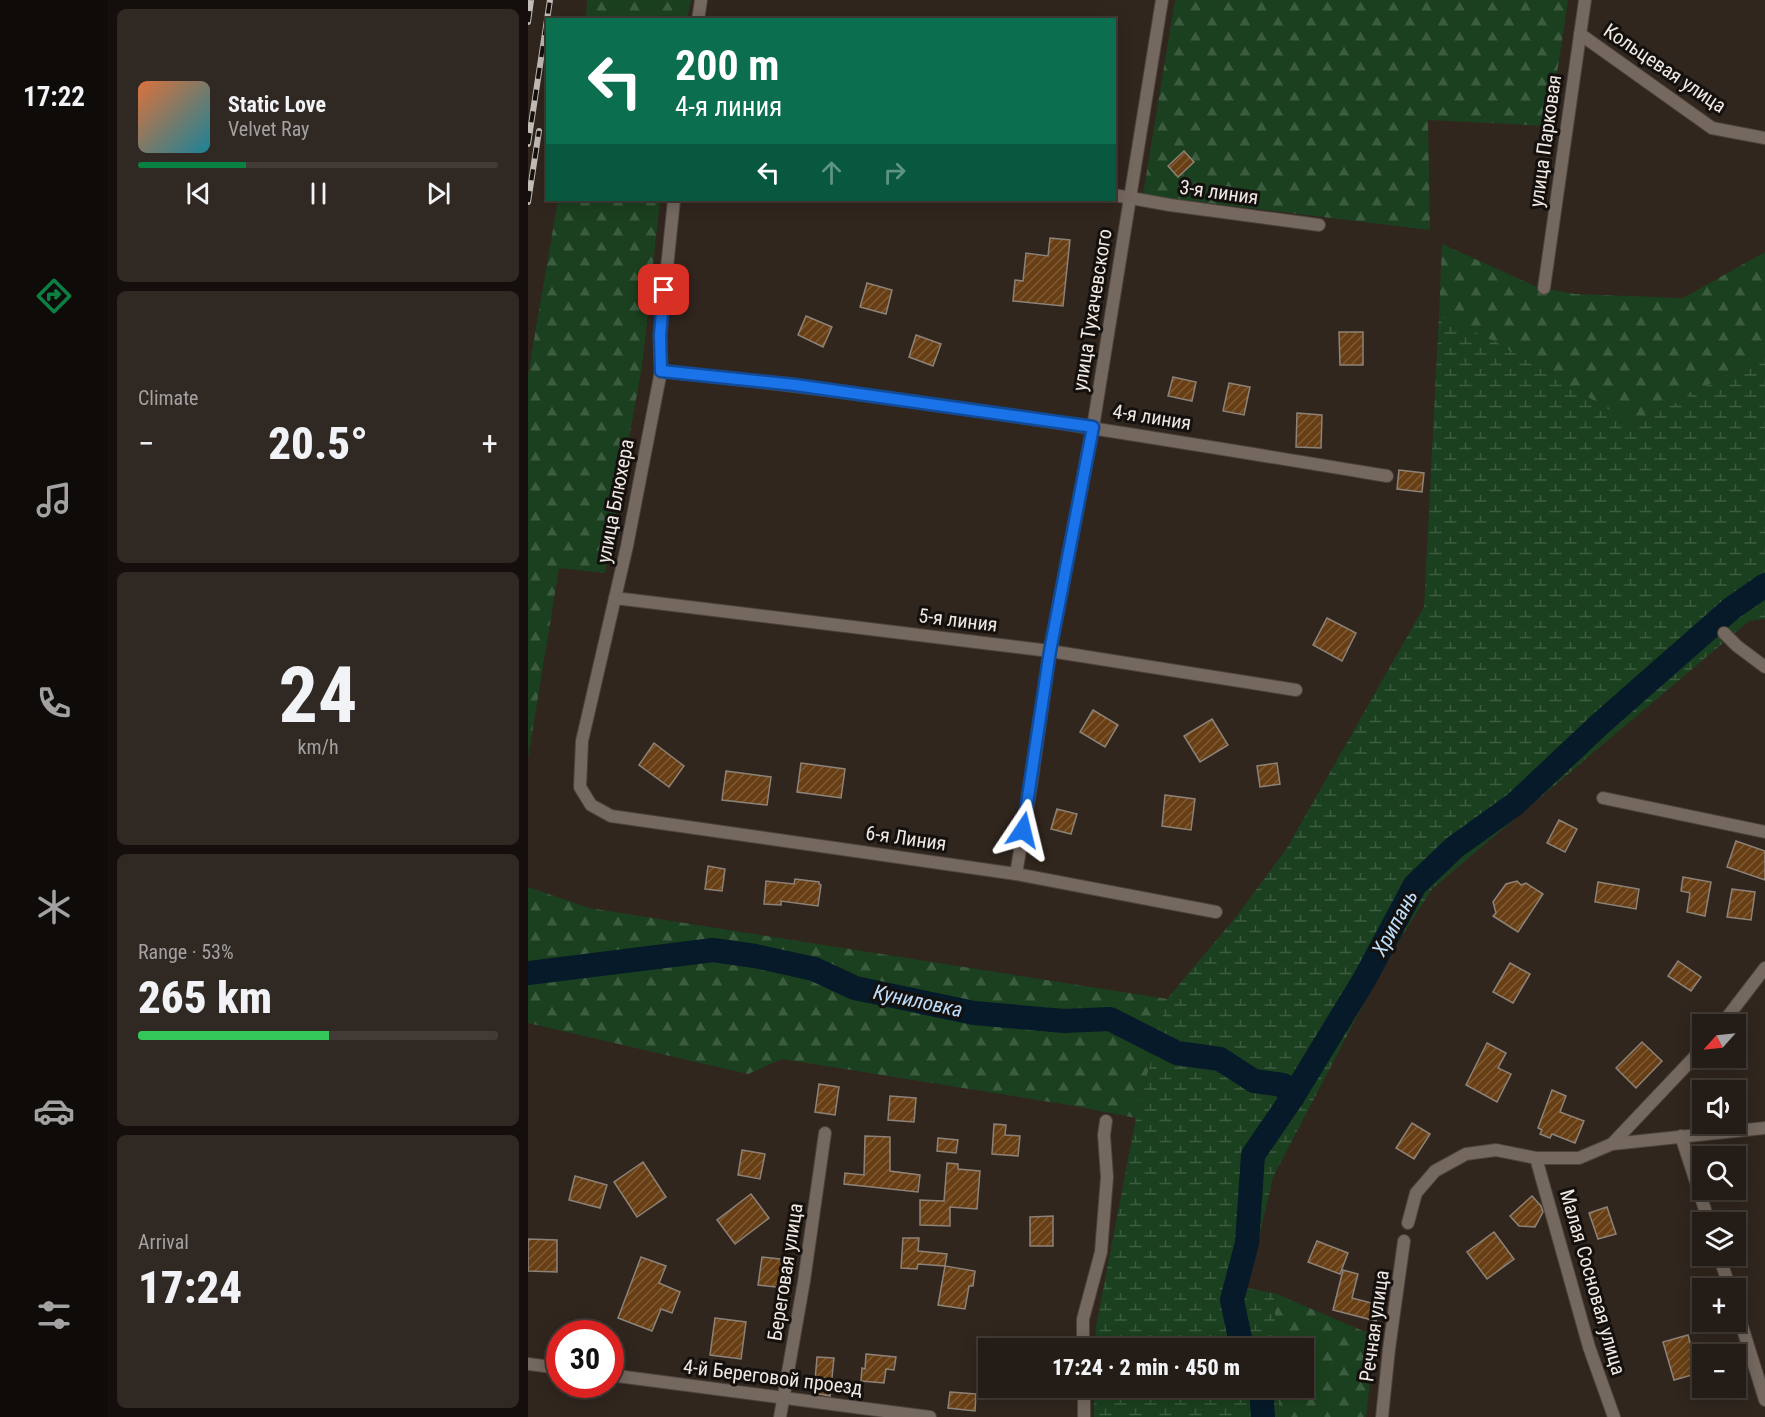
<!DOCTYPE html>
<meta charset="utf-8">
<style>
body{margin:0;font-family:"Roboto Condensed",sans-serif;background:#302923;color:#f1f3f6;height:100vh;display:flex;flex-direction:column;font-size:22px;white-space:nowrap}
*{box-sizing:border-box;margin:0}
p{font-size:20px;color:#a3a1a1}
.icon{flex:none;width:33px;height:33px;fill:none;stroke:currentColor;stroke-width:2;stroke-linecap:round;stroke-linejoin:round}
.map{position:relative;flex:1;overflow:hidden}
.details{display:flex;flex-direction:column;gap:9px;padding:9px;background:#140f0c;width:420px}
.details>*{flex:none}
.hud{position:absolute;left:18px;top:18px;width:570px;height:183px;border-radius:0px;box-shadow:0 3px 15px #0003,0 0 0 2px #413a35;background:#0b6e4f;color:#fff;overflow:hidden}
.needle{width:39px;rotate:243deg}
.buttons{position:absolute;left:1164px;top:1014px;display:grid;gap:12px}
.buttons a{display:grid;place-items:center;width:54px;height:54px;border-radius:0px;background:#241c16;box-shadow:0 3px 15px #0003,0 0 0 2px #413a35;font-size:30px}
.speed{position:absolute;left:18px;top:1320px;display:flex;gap:12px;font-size:30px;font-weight:700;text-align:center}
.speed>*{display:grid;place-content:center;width:78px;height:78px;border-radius:50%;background:#241c16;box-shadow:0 3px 15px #0003,0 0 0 2px #413a35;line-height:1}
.speed .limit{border:9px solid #d22;background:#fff;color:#111}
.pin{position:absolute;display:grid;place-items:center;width:51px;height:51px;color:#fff;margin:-26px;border-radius:12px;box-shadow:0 3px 9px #0006}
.me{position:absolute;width:66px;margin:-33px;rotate:10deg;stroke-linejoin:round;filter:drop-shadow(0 0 4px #0008)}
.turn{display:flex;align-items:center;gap:21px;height:126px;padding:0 30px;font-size:27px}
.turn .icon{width:78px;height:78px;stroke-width:2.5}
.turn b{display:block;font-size:42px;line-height:51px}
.lanes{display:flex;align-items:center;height:57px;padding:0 30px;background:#0003;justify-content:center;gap:30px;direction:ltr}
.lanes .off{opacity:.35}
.big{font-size:45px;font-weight:800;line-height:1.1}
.details .tile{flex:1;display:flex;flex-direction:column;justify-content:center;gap:9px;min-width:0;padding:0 21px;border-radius:9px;background:#302923}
.details .dial{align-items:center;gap:0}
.dial b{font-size:78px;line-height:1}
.song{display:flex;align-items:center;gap:18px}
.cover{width:72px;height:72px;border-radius:9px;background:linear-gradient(135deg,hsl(20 70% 55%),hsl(190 70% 35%))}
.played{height:6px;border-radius:3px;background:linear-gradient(90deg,#0b8043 30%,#413a35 30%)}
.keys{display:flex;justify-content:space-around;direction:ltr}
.heat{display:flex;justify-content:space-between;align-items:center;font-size:33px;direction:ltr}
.charge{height:9px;border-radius:4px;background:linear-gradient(90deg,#34c759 53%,#413a35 0)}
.trip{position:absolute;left:450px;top:1338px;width:336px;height:60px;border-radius:0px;background:#241c16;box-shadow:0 3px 15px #0003,0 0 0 2px #413a35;font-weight:800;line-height:60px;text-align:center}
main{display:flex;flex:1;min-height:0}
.tab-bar{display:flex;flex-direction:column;width:108px;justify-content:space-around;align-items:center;background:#0e0b09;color:#a3a1a1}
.tab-bar .icon{width:42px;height:42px}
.tab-bar .selected{color:#0b8043}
.tab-bar b{font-size:27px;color:#f1f3f6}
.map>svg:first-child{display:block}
</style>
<main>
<nav class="tab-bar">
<b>17:22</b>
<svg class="icon selected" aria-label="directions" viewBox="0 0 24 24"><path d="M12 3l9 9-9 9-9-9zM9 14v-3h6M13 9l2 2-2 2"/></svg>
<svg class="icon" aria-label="music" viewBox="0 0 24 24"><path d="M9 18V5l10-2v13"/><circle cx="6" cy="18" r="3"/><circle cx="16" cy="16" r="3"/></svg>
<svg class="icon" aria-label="phone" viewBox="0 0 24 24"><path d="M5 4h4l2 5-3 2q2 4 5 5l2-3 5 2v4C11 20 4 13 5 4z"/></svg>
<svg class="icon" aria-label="climate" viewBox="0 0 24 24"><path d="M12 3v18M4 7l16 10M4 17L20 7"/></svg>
<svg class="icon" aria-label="car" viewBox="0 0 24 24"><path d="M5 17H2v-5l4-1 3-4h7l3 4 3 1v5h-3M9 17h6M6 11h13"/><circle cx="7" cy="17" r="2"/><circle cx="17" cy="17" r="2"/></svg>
<svg class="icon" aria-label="filters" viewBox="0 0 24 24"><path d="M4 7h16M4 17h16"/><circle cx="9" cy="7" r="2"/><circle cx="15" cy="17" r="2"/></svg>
</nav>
<section class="details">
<div class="tile">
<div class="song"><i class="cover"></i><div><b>Static Love</b><p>Velvet Ray</p></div></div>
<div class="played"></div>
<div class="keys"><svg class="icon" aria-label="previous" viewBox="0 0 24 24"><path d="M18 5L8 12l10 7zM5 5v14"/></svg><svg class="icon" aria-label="pause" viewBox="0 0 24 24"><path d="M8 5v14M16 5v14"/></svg><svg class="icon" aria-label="next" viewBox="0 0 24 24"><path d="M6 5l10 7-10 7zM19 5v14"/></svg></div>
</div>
<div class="tile"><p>Climate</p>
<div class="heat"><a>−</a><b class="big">20.5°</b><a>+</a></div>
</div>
<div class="tile dial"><b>24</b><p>km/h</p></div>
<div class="tile"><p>Range · 53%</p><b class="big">265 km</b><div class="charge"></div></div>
<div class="tile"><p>Arrival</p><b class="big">17:24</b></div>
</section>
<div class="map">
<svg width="1237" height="1417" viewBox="0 0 1237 1417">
<defs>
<pattern id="forest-firs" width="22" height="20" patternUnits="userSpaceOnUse" patternTransform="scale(1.5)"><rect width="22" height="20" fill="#1b401f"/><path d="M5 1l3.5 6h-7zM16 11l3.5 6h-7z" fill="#3c5c3f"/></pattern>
<pattern id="wetland-marsh" width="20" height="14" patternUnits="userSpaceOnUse" patternTransform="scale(1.5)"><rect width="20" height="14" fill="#1b401f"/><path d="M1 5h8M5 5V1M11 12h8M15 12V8" fill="none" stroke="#3c5c3f"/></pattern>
<pattern id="building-hatch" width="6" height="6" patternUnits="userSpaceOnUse" patternTransform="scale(1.5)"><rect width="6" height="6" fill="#683f14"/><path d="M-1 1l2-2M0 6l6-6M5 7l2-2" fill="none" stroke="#7e5b36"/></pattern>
</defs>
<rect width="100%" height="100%" fill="#30261e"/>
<g fill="url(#forest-firs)">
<path d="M59,0H163L159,19L58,20Z"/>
<path d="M647,0H1040L1021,126L900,120L902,230L615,195Z"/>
<path d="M30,200H132L114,366L77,573L31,568L0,758V375Z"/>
<path d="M914,244L1009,287L1047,294L1155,298L1237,252V354L1107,425L911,316Z"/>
<path d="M0,887L61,908L639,999L608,1118L547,1106L254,1059L220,1074L0,1023Z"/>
<path d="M746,1293L847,1336L838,1417H751L750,1388H776V1348H748Z"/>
</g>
<g fill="url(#wetland-marsh)">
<path d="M911,316L968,342L1107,425L1237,354V619L1221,621L904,889L859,959L745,1177L719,1288L746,1293L748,1348H567L568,1327L608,1118L639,999L708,917L759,848L896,607Z"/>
<path d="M566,1388H750L751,1417H566Z"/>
</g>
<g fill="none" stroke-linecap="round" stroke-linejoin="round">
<g stroke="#061a29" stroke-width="24">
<path d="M0,973L185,950L227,956L286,969L327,988L446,1013L536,1021L582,1019L649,1053L692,1059L726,1081L755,1085L764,1098"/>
<path d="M714,1348L704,1300L719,1243L725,1155L764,1098L836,980L887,885L927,847L987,804L1072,724L1204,608L1237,585"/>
<path d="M733,1388L735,1417"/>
</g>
</g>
<g fill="url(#building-hatch)" stroke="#8d8278" stroke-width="1.5">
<path d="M656,151L666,162L650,177L640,166Z"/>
<path d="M522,238L542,240L535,306L485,301L487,280L495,281L498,253L520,256Z"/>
<path d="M339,283L364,290L358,314L332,307Z"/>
<path d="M278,316L304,327L295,347L270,335Z"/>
<path d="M811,332H835V365H812Z"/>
<path d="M388,335L413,344L405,366L381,357Z"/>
<path d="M645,377L668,382L664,401L640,396Z"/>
<path d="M701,383L722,387L716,415L695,411Z"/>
<path d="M769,413L794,415L793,448L768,447Z"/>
<path d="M871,470L896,473L894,492L869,489Z"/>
<path d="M799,618L828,633L814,661L785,645Z"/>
<path d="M565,710L590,725L577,747L552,732Z"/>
<path d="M684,719L700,745L672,762L656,736Z"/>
<path d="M126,743L156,766L141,787L111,765Z"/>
<path d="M273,763L317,769L313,798L269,792Z"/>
<path d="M749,763L752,784L732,787L729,766Z"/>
<path d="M198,771L243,777L239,805L194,800Z"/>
<path d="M637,795L667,799L663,830L634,826Z"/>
<path d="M529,809L549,814L543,834L523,829Z"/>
<path d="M1031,820L1049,829L1037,852L1019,843Z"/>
<path d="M1208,841L1237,851V880L1199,867Z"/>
<path d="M180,866L197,869L194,891L177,889Z"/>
<path d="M1155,877L1183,882L1177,916L1159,912L1162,893L1153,891Z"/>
<path d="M267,879L291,882V884L293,885L290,906L253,901V905L236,904L238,881L266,884Z"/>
<path d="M989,881L993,885L998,883L1015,894L990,932L965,916L968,913L965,902L978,884Z"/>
<path d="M1070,882L1111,889L1108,909L1067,902Z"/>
<path d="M1204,889L1227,892L1223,920L1199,917Z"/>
<path d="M1150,961L1173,977L1163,991L1140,976Z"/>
<path d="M982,963L1002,974L985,1003L965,992Z"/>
<path d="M1114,1042L1134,1061L1108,1088L1088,1068Z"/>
<path d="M959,1043L978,1053L970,1068L983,1074L969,1102L938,1085Z"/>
<path d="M291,1084L311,1087L307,1115L287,1112Z"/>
<path d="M1024,1090L1038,1096L1032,1112L1056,1121L1047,1143L1024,1134L1022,1138L1012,1134L1014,1130L1010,1128Z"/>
<path d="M362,1096L388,1098L386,1122L360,1120Z"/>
<path d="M884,1123L902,1134L886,1159L868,1148Z"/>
<path d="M466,1124L478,1125L477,1135L492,1136L490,1156L464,1154Z"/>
<path d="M337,1136L362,1137V1171L392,1175L390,1192L316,1184L317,1173L336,1175Z"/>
<path d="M410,1138L430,1140L428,1153L409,1151Z"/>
<path d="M214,1150L237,1154L232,1179L210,1175Z"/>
<path d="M115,1162L138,1197L109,1217L86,1182Z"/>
<path d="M419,1163L430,1164V1169L452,1171L449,1209L422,1207V1226L392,1225V1200L416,1201Z"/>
<path d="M47,1176L79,1185L72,1208L41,1200Z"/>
<path d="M223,1194L241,1218L207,1244L189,1220Z"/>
<path d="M1004,1196L1013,1206L1015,1212L1007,1227L991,1226L982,1216Z"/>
<path d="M1079,1207L1088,1234L1070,1239L1061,1213Z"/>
<path d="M525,1216V1246H502V1217Z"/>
<path d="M966,1232L986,1259L959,1279L939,1252Z"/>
<path d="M375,1238H391L390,1251L419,1254L417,1266L447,1271L445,1286H441L437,1309L410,1305L417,1266L390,1264L389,1269L373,1268Z"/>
<path d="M0,1239L29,1240V1272L0,1271Z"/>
<path d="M789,1241L820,1253L812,1274L780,1262Z"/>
<path d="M113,1257L138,1266L131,1283L152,1292L144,1313L133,1309L124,1331L90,1318Z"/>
<path d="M234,1257L261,1260L257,1288L230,1285Z"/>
<path d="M815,1270L830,1274L824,1298L851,1305L848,1321L805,1310Z"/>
<path d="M187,1318L218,1322L213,1359L182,1355Z"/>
<path d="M1160,1335L1171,1373L1146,1380L1135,1342Z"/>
<path d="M338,1354L368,1357L366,1370L358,1369L356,1383L333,1381L334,1368L337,1369Z"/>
<path d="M289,1357L306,1358L302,1396L286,1393Z"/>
<path d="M422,1392L448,1394L447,1411L420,1408Z"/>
</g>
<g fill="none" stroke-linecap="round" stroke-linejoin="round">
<g stroke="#4c433d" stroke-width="14">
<g id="street">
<path d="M170,20L173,0"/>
<path d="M1052,34L1184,128L1237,138"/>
<path d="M586,195L642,205L791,225"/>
<path d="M146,200L132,335L133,371L99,546L54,741L52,787L63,805L83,816L488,874L688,912"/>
<path d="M1016,288L1057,0"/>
<path d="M133,371C376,396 617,436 859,476"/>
<path d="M87,598L522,651L768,690"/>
<path d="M1196,633L1209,646L1237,667"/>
<path d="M1075,798L1237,832"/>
<path d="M488,874L503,786L522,651L565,427L634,0"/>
<path d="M1194,1024L1237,968"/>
<path d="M1153,1136L1181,1222"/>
<path d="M1084,1144L1174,1049"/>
<path d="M1008,1158L1061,1347L1086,1417"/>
<path d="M880,1223L888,1193L907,1171L938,1154L968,1150L1008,1158H1051L1084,1144L1237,1128"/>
<path d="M1191,1256L1202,1288"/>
<path d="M1208,1307L1237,1400"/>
<path d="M555,1348V1319L573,1252L579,1177L576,1135L578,1121"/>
<path d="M0,1364L32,1368"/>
<path d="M82,1375L402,1417"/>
<path d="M556,1388V1417"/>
<path d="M252,1417L276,1281L297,1133"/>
<path d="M854,1417L861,1349L876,1241"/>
</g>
</g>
<use href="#street" stroke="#74685f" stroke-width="12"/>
<g stroke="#c4bcb6" stroke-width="6">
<g id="rail">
<path d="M0,22L3,0"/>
<path d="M0,144L22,0"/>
<path d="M0,202L11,131"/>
</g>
</g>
<use href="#rail" stroke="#14100d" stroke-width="4" stroke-dasharray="11" stroke-linecap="butt"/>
</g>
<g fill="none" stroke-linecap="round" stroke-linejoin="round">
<g stroke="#114b97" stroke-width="15">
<path id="route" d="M136,290L132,335L133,371L267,385L565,427L522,651L495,830"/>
</g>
<use href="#route" stroke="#1a73e8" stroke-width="10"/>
</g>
<g text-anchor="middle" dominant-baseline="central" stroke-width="6" stroke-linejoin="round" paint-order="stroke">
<g font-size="20" fill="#efe8e3" stroke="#14100d">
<text transform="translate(1137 68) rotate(34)">Кольцевая улица</text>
<text transform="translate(1017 141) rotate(-82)">улица Парковая</text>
<text transform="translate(691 192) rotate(8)">3-я линия</text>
<text transform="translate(564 310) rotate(-81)">улица Тухачевского</text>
<text transform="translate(624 417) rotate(9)">4-я линия</text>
<text transform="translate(87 501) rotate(-79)">улица Блюхера</text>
<text transform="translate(430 620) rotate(7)">5-я линия</text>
<text transform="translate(378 838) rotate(8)">6-я Линия</text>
<text transform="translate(257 1272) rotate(-81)">Береговая улица</text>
<text transform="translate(1065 1282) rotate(74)">Малая Сосновая улица</text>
<text transform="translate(846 1326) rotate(-82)">Речная улица</text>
<text transform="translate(245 1377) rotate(7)">4-й Береговой проезд</text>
</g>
<g font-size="21" font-style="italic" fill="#bcddf9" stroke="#14100d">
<text transform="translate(867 923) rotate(-61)">Хрипань</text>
<text transform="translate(390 1001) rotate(12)">Куниловка</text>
</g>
</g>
</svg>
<div class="buttons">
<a><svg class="needle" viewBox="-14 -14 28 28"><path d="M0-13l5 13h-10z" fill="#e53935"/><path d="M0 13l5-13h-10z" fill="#a3a1a1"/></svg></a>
<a><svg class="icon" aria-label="sound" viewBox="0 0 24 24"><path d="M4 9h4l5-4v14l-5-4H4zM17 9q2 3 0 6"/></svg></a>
<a><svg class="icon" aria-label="search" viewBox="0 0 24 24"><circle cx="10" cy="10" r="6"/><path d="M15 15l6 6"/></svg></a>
<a><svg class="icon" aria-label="layers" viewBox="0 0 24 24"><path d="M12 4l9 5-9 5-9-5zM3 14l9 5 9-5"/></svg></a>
<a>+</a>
<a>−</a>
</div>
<div class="speed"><div class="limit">30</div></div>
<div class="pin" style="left:136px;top:290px;background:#d93025"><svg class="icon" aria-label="arrive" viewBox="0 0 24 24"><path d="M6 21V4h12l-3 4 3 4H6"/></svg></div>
<svg class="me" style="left:495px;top:830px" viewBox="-20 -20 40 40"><path d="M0-17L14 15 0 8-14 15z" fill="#1a73e8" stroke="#fff" stroke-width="4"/></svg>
<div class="trip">17:24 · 2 min · 450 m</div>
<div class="hud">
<div class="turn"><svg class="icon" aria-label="left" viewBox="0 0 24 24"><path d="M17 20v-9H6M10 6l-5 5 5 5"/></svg><div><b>200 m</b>4-я линия</div></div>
<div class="lanes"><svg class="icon" aria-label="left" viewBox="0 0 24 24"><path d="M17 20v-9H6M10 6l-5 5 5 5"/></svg><svg class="icon off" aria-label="ahead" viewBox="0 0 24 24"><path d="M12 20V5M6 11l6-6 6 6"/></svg><svg class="icon off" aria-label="right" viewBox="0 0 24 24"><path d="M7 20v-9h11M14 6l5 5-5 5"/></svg></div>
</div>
</div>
</main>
